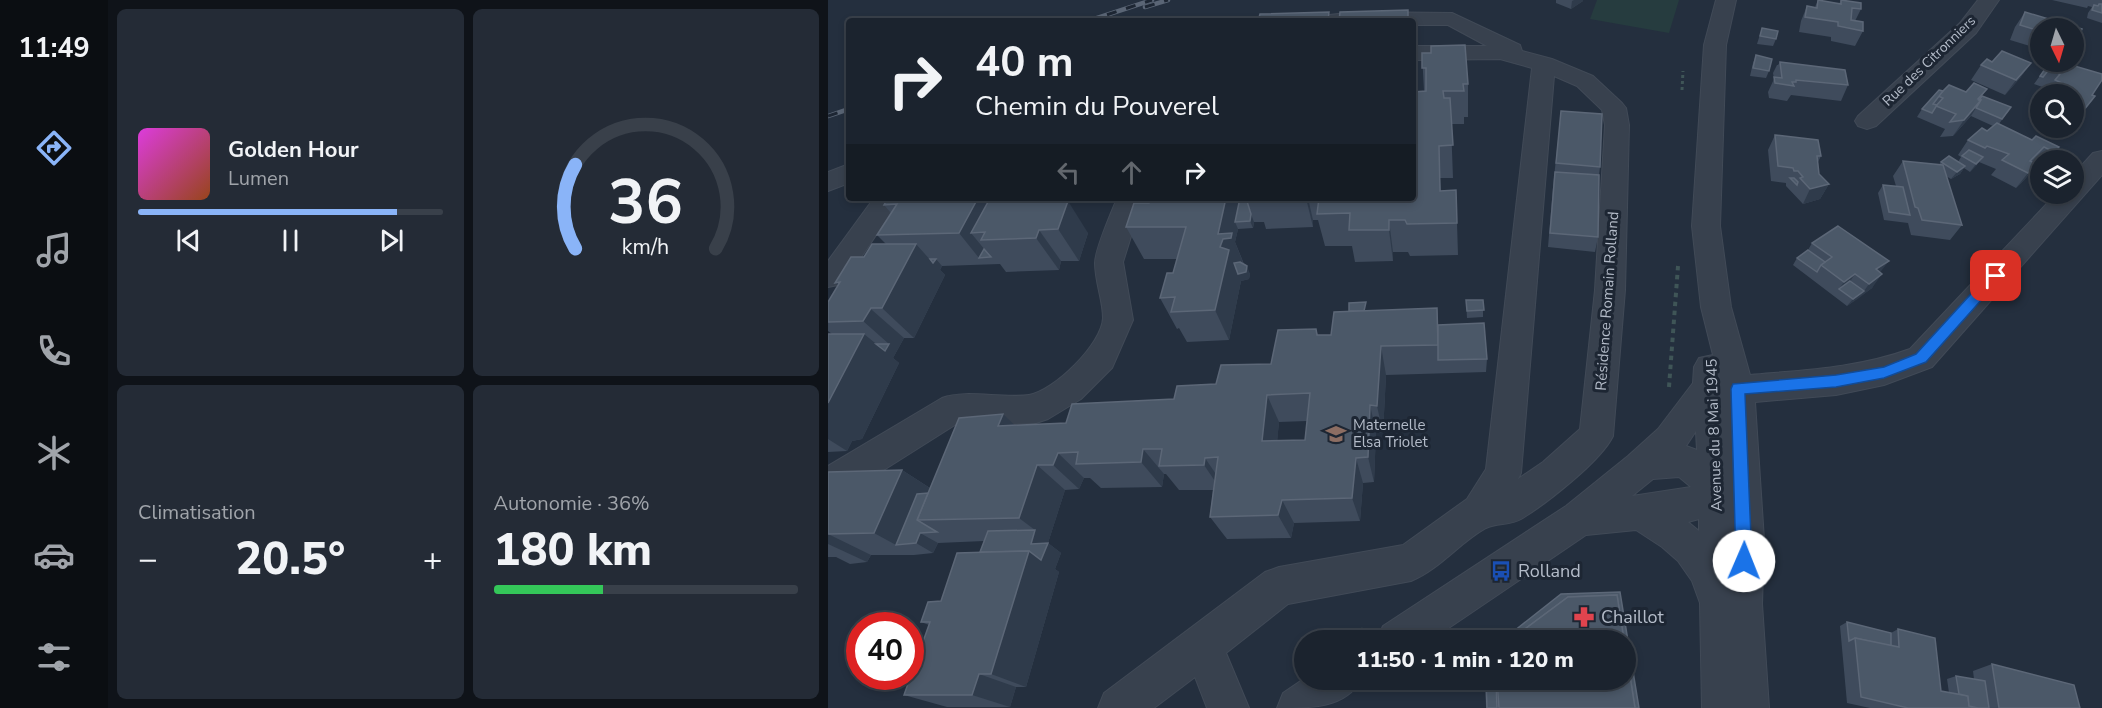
<!DOCTYPE html>
<html lang="fr">
<meta charset="utf-8">
<style>
body{margin:0;font-family:"Nunito Sans",sans-serif;background:#242b36;color:#f1f3f6;height:100vh;display:flex;flex-direction:column;font-size:22px;white-space:nowrap}
*{box-sizing:border-box;margin:0}
p{font-size:20px;color:#a0a4aa}
.icon{flex:none;width:33px;height:33px;fill:none;stroke:currentColor;stroke-width:2;stroke-linecap:round;stroke-linejoin:round}
.map{position:relative;flex:1;overflow:hidden}
.drawer{display:flex;flex-direction:column;gap:9px;padding:9px;background:#0f1319;width:720px}
.drawer>*{flex:none}
.banner{position:absolute;left:18px;top:18px;width:570px;height:183px;border-radius:6px;box-shadow:0 3px 9px #0003,0 0 0 2px #39404a;background:#1b232e;color:#f1f3f6;overflow:hidden}
.needle{width:39px;rotate:175deg}
.fabs{position:absolute;left:1202px;top:18px;display:grid;gap:12px}
.fabs a{display:grid;place-items:center;width:54px;height:54px;border-radius:50%;background:#1b232e;box-shadow:0 3px 9px #0003,0 0 0 2px #39404a;font-size:30px}
.speed{position:absolute;left:18px;top:612px;display:flex;gap:12px;font-size:30px;font-weight:700;text-align:center}
.speed>*{display:grid;place-content:center;width:78px;height:78px;border-radius:50%;background:#1b232e;box-shadow:0 3px 9px #0003,0 0 0 2px #39404a;line-height:1}
.speed .limit{border:9px solid #d22;background:#fff;color:#111}
.pin{position:absolute;display:grid;place-items:center;width:51px;height:51px;color:#fff;margin:-26px;border-radius:12px;box-shadow:0 3px 9px #0006}
.me{position:absolute;width:66px;margin:-33px;rotate:1deg;stroke-linejoin:round;filter:drop-shadow(0 0 4px #0008)}
.turn{display:flex;align-items:center;gap:21px;height:126px;padding:0 30px;font-size:27px}
.turn .icon{width:78px;height:78px;stroke-width:2.5}
.turn b{display:block;font-size:42px;line-height:51px}
.lanes{display:flex;align-items:center;height:57px;padding:0 30px;background:#0003;justify-content:center;gap:30px;direction:ltr}
.lanes .off{opacity:.35}
.big{font-size:45px;font-weight:800;line-height:1.1}
.drawer .widget{flex:1;display:flex;flex-direction:column;justify-content:center;gap:9px;min-width:0;padding:0 21px;border-radius:9px;background:#242b36}
.drawer .dial{align-items:center;gap:0}
.dial svg{height:156px;overflow:visible;fill:none;stroke:#39404a;stroke-width:7;stroke-linecap:round;text-anchor:middle}
.dial text{fill:#f1f3f6;stroke:none}
.song{display:flex;align-items:center;gap:18px}
.cover{width:72px;height:72px;border-radius:9px;background:linear-gradient(135deg,hsl(300 70% 55%),hsl(20 70% 35%))}
.played{height:6px;border-radius:3px;background:linear-gradient(90deg,#8ab4f8 85%,#39404a 85%)}
.keys{display:flex;justify-content:space-around;direction:ltr}
.heat{display:flex;justify-content:space-between;align-items:center;font-size:33px;direction:ltr}
.charge{height:9px;border-radius:4px;background:linear-gradient(90deg,#34c759 36%,#39404a 0)}
.drawer .tiles{flex:1;display:grid;gap:9px;grid-template-columns:repeat(2,1fr)}
.trip{position:absolute;left:466px;top:630px;width:342px;height:60px;border-radius:30px;background:#1b232e;box-shadow:0 3px 9px #0003,0 0 0 2px #39404a;font-weight:800;line-height:60px;text-align:center}
main{display:flex;flex:1;min-height:0}
.menu{display:flex;flex-direction:column;width:108px;justify-content:space-around;align-items:center;background:#0b0e12;color:#a0a4aa}
.menu .icon{width:42px;height:42px}
.menu .active{color:#8ab4f8}
.menu b{font-size:27px;color:#f1f3f6}
.map>svg:first-child{display:block}
</style>
<main>
<nav class="menu">
<b>11:49</b>
<svg class="icon active" aria-label="directions" viewBox="0 0 24 24"><path d="M12 3l9 9-9 9-9-9zM9 14v-3h6M13 9l2 2-2 2"/></svg>
<svg class="icon" aria-label="music" viewBox="0 0 24 24"><path d="M9 18V5l10-2v13"/><circle cx="6" cy="18" r="3"/><circle cx="16" cy="16" r="3"/></svg>
<svg class="icon" aria-label="phone" viewBox="0 0 24 24"><path d="M5 4h4l2 5-3 2q2 4 5 5l2-3 5 2v4C11 20 4 13 5 4z"/></svg>
<svg class="icon" aria-label="climate" viewBox="0 0 24 24"><path d="M12 3v18M4 7l16 10M4 17L20 7"/></svg>
<svg class="icon" aria-label="car" viewBox="0 0 24 24"><path d="M5 17H2v-5l4-1 3-4h7l3 4 3 1v5h-3M9 17h6M6 11h13"/><circle cx="7" cy="17" r="2"/><circle cx="17" cy="17" r="2"/></svg>
<svg class="icon" aria-label="filters" viewBox="0 0 24 24"><path d="M4 7h16M4 17h16"/><circle cx="9" cy="7" r="2"/><circle cx="15" cy="17" r="2"/></svg>
</nav>
<section class="drawer">
<div class="tiles">
<div class="widget">
<div class="song"><i class="cover"></i><div><b>Golden Hour</b><p>Lumen</p></div></div>
<div class="played"></div>
<div class="keys"><svg class="icon" aria-label="previous" viewBox="0 0 24 24"><path d="M18 5L8 12l10 7zM5 5v14"/></svg><svg class="icon" aria-label="pause" viewBox="0 0 24 24"><path d="M8 5v14M16 5v14"/></svg><svg class="icon" aria-label="next" viewBox="0 0 24 24"><path d="M6 5l10 7-10 7zM19 5v14"/></svg></div>
</div>
<div class="widget dial"><svg viewBox="0 0 100 80">
<path d="M14 69A42 42 0 1 1 86 69"/>
<path d="M14 69A42 42 0 0 1 14 26" stroke="#8ab4f8"/>
<text x="50" y="56" font-size="32" font-weight="700">36</text>
<text x="50" y="72" font-size="11">km/h</text>
</svg></div>
<div class="widget"><p>Climatisation</p>
<div class="heat"><a>−</a><b class="big">20.5°</b><a>+</a></div>
</div>
<div class="widget"><p>Autonomie · 36%</p><b class="big">180 km</b><div class="charge"></div></div>
</div>
</section>
<div class="map">
<svg width="1274" height="708" viewBox="0 0 1274 708">
<rect width="100%" height="100%" fill="#242f3e"/>
<path fill="#263c3f" d="M769,0H851L841,33L762,19Z"/>
<g fill="none" stroke-linecap="round" stroke-linejoin="round">
<g stroke="#414a57" stroke-width="2">
<g id="minor">
<path d="M888,0H908L898,45L892,226L903,307L922,375C977,370 1030,368 1082,349L1228,194H1245V175L1265,153L1274,151V175L1104,367L1056,385L1008,395L927,402L936,540L934,604L941,708H874L872,603L864,581L850,561L834,547L808,530L758,535L603,640H549L555,626L738,506L800,456L830,429L865,383L866,367L871,358L885,355L873,307L864,226L876,45ZM868,431L869,450L858,446ZM851,477L863,487L804,496L825,479ZM871,519V531L860,522Z"/>
<path d="M1150,0H1171L1148,33L1048,126L1039,129L1030,126L1027,121L1030,116L1132,23Z"/>
<path d="M529,12L624,13L692,45L694,51L724,59L765,76L794,103L798,108L801,125L797,290L785,436C773,461 718,504 693,519C683,525 669,523 658,528C631,543 612,569 583,581L460,604L398,653L421,708H379L367,677L326,708H270L276,693L437,572L451,567L575,545L639,499L658,469L704,68L672,59L585,60V46H659L620,25H585V21H478L482,17ZM726,76L749,86L774,110L777,125L767,290L752,429L715,462L690,479L693,473Z"/>
<path d="M21,164V183L0,191V172Z"/>
<path d="M46,198H73L15,284L0,287V261Z"/>
<path d="M289,198H315L295,262L305,320L284,368L253,399L220,419L208,423L153,425L130,423L13,497L0,501V466L114,398C138,389 174,399 201,395C226,391 274,344 275,318C275,300 267,282 267,263C267,249 283,214 289,198Z"/>
<path d="M477,678V680H533C517,708 484,708 449,708L455,693Z"/>
</g>
</g>
<path stroke="#3f5557" stroke-width="3" stroke-dasharray="3 3" stroke-linecap="butt" d="M854,90L855,71"/>
<path stroke="#3f5557" stroke-width="4" stroke-dasharray="4.5 4.5" stroke-linecap="butt" d="M841,387L850,266"/>
<path stroke="#3f5557" stroke-width="4.5" stroke-dasharray="5 5" stroke-linecap="butt" d="M518,640L535,629"/>
<use href="#minor" fill="#38414e" fill-rule="evenodd"/>
<g stroke="#5a6575" stroke-width="4.5">
<g id="rail">
<path d="M317,7L340,0"/>
<path d="M260,21L324,0"/>
<path d="M0,116L21,109"/>
</g>
</g>
<use href="#rail" stroke="#1d2633" stroke-width="3" stroke-dasharray="10" stroke-linecap="butt"/>
</g>
<g fill="#3f4b5c" fill-rule="evenodd">
<path d="M728,0H755V1L743,9L728,3Z"/>
<path d="M990,0L1011,4L1013,0L1033,9L1027,21L1035,31L1027,46L1003,41V37L971,32L973,21L979,6L987,7Z"/>
<path d="M1224,0H1274V23L1259,18L1260,13L1264,7L1260,6L1259,8Z"/>
<path d="M1197,12L1254,29L1249,41L1245,47V28H1212V49L1182,40L1187,27Z"/>
<path d="M934,28L948,39L945,46L929,44Z"/>
<path d="M594,53L640,84V117H636V124H623L625,178H612L613,191L628,190L630,255L582,256L580,252H565V261L527,262L524,246H497L490,220H485V227L438,229L436,222H426L425,228L410,229L407,242L416,264L422,274L421,279L413,281L401,340L359,342L351,328L349,329L332,298L345,273L349,259H316L298,227L321,203L323,198H585L596,91Z"/>
<path d="M928,55L941,71L938,78L922,76L925,63Z"/>
<path d="M952,62L1020,85L1013,101L963,95L959,101L941,98L940,92L946,79L945,73L949,65H950Z"/>
<path d="M1164,62L1203,63L1192,78L1177,95L1143,80L1153,65Z"/>
<path d="M1219,66L1264,95L1251,116L1245,123V94H1216L1220,89L1206,84Z"/>
<path d="M1159,89L1154,96L1183,107L1171,124L1204,140L1231,147L1219,160H1212V167L1209,165L1197,179L1188,188L1163,175L1168,169L1151,162L1142,172L1136,168L1132,174L1123,179L1118,176L1134,225L1122,240L1083,235L1080,223L1056,220L1050,193L1055,185L1068,186L1065,176L1075,161L1111,165L1113,162H1130L1133,157L1130,155L1140,140L1159,131L1165,126L1143,116L1125,136L1112,137L1117,129L1089,117L1094,109L1115,91L1138,92Z"/>
<path d="M733,111L772,167L771,175L770,237L767,252L720,247L725,187Z"/>
<path d="M1229,128H1242L1238,131Z"/>
<path d="M947,135L993,156L990,162L991,174L1001,184L992,199L975,204L958,186V183L943,181L940,150Z"/>
<path d="M60,198H197L196,202L260,233L251,261H233L231,270L178,272L172,264L114,266L112,270L117,275L86,338H76L65,358L71,363L34,439L24,441L19,451L0,452V334H4L0,331V302L10,286L36,257L58,244L49,235L63,213L56,205Z"/>
<path d="M984,243L1052,272L1044,288L1019,306L965,265L969,258L980,250Z"/>
<path d="M638,300H655V317L639,318Z"/>
<path d="M609,308L610,325L659,359L658,372L558,375L555,433L548,432L546,482L535,483L532,521L466,523L463,538L399,539L382,517L385,490H351L338,474H336L334,487L273,488L262,478H256L251,489L237,490L220,543L233,553L227,569L231,572L198,687H188L182,707H119L76,695L101,625L93,622L113,601L152,552L156,541L110,543L105,553L86,555H43L39,562L22,564L8,557H0V472L74,470L102,488L187,425L238,423L346,399L443,364L488,329L490,335H503L539,311ZM479,421L477,440L449,441L451,422Z"/>
<path d="M792,592L811,708H658L657,680H798V640H684V638L686,631L733,594Z"/>
<path d="M1019,622L1063,633L1070,629L1113,691L1121,693L1119,679L1128,676L1146,679L1145,671L1164,664L1252,708H1042L1019,703L1012,626Z"/>
</g>
<g fill="#2f3b4b">
<path d="M746,0H755V1L743,9L744,1Z"/>
<path d="M1203,63L1192,78L1177,95L1188,80Z"/>
<path d="M1153,100L1143,116L1125,136L1136,120Z"/>
<path d="M1155,157L1149,165L1142,172L1148,164Z"/>
<path d="M1209,164L1197,179L1188,188L1200,173Z"/>
<path d="M1137,166L1132,174L1123,179L1129,172Z"/>
<path d="M1001,184L992,199L975,204L982,189Z"/>
<path d="M150,198H184L188,203L157,232L143,233L162,256L151,258L131,233Z"/>
<path d="M398,198H412L414,206L407,222L410,229L407,242L416,265L419,266L422,274L421,279L413,281L401,340L387,310L392,247L390,234Z"/>
<path d="M478,198H480L485,220V227Z"/>
<path d="M240,201L260,233L251,261L230,229Z"/>
<path d="M423,214L426,222L425,228L422,221Z"/>
<path d="M561,220L565,252V261L561,230Z"/>
<path d="M211,230L233,261L231,270L208,238Z"/>
<path d="M88,244L105,263L108,259L114,266L112,270L117,275L86,338L54,308Z"/>
<path d="M1061,261L1050,275L1038,284L1048,269Z"/>
<path d="M1027,274L1017,289H1011L1016,282Z"/>
<path d="M1054,274L1044,288L1031,298L1041,284Z"/>
<path d="M12,282L76,338L65,358L71,363L34,439L24,441L19,451L0,439V403L36,334L57,351L61,344L35,321L40,313L7,283Z"/>
<path d="M1036,291L1031,298L1019,306L1025,299Z"/>
<path d="M553,346L558,375L555,433L549,406Z"/>
<path d="M439,395L451,422L447,467L434,441Z"/>
<path d="M542,405L548,432L546,482L540,457Z"/>
<path d="M175,414L203,441L170,426Z"/>
<path d="M315,449L336,474L334,487L313,462Z"/>
<path d="M230,453L256,478L251,489L225,465Z"/>
<path d="M377,458L394,483L393,490L376,465Z"/>
<path d="M528,458L535,483L532,521L524,498Z"/>
<path d="M209,465L237,490L220,543L233,553L227,569L231,572L198,687L163,674L207,530L191,518Z"/>
<path d="M74,470L111,494L89,520L92,533L110,543L105,553L88,543L68,545L46,533Z"/>
<path d="M454,500L466,523L463,538L450,515Z"/>
<path d="M0,534L43,555L39,562L0,544Z"/>
<path d="M151,674L188,687L182,707L144,695Z"/>
</g>
<g fill="#4b5868" stroke="#5c6777" stroke-width="1.5" fill-rule="evenodd">
<path d="M990,0L1013,4V0L1033,3V9L1024,8L1023,20L1035,22V31L1010,26V22L977,17L979,6L989,8Z"/>
<path d="M1271,4H1274V13L1264,10L1266,5L1270,6Z"/>
<path d="M580,10V21H511L512,12Z"/>
<path d="M501,12L500,21H430L432,14Z"/>
<path d="M1197,12L1254,29L1249,41L1245,40V28H1212V31L1192,25Z"/>
<path d="M934,28L950,31L948,39L932,36Z"/>
<path d="M637,45L640,84H635L636,91H615L616,98H622L625,145L611,146L612,191L628,190L629,223L579,224L577,220H561V230H521L522,213L489,214L491,198H585V92L598,91V68H594V53H603V46Z"/>
<path d="M1174,51L1203,63L1188,80L1153,65L1159,59L1164,62Z"/>
<path d="M928,55L944,59L941,71L925,68Z"/>
<path d="M952,62L1017,70L1020,85L968,80V82H964L966,86L947,83L946,77L954,78Z"/>
<path d="M1227,62H1233L1274,74V80L1264,95L1267,96L1251,116L1245,114V94H1237L1243,87L1227,80L1232,74L1220,70Z"/>
<path d="M1219,66L1223,67L1215,77L1212,76Z"/>
<path d="M1146,83L1159,89L1150,99L1153,100L1136,120L1122,122L1128,114L1108,106L1115,98L1110,96L1121,85L1138,92Z"/>
<path d="M1111,90L1115,91L1105,104L1109,105L1104,113L1094,109Z"/>
<path d="M1154,96L1183,107L1174,119L1148,108L1153,100H1151Z"/>
<path d="M733,111L774,114L772,167L728,163Z"/>
<path d="M1169,123L1204,140L1208,136L1231,147L1226,152L1216,147L1202,161L1209,164L1200,173L1174,160L1181,154L1159,146L1157,148L1140,140L1154,128L1159,131Z"/>
<path d="M947,135L990,140L993,156H989L991,174L1001,184L982,189L972,178L975,177L970,171H966L965,168L950,166Z"/>
<path d="M1141,150L1155,157L1148,164L1134,156Z"/>
<path d="M1121,156L1137,166L1129,172L1113,162Z"/>
<path d="M1075,161L1115,165L1134,225L1094,220L1090,208L1087,207Z"/>
<path d="M727,172L771,175L770,237L722,233Z"/>
<path d="M962,178H966L970,182L969,185Z"/>
<path d="M1055,185L1075,187L1082,215L1061,212Z"/>
<path d="M60,198H150L131,233L49,235L69,204L56,205Z"/>
<path d="M323,198H398L390,234L404,233L403,238L395,239L392,247L401,250L387,310L343,312L347,297L332,298L339,273H345L358,227H298L306,203H321Z"/>
<path d="M412,198H418L423,214L422,221L407,222Z"/>
<path d="M240,201L230,229L211,230L208,238L153,240L157,232L143,233L160,202Z"/>
<path d="M1010,226L1061,261L1048,269L1054,274L1041,284L1027,274L1016,282L993,265L1004,257L984,243Z"/>
<path d="M44,244H88L54,308H43L35,321L0,322V302L12,282L7,283L23,257H36Z"/>
<path d="M156,249L163,257L151,258Z"/>
<path d="M980,250L997,262L993,265L989,272L969,258Z"/>
<path d="M102,259H108L105,263Z"/>
<path d="M412,262L419,266L418,272L410,274L406,263Z"/>
<path d="M1022,281L1036,291L1025,299L1011,289Z"/>
<path d="M638,300H655L656,310L639,311Z"/>
<path d="M538,302L536,311H521V303Z"/>
<path d="M609,308L610,345L553,346L549,406L542,405L540,457L528,458L524,498L454,500L450,515L382,517L390,457L377,458L376,465L331,466L334,449H315L313,462L248,464L250,452L230,453L225,465H209L191,518L89,520L131,418L175,414L170,426L238,423L244,404L346,399L349,386L388,384L393,365L443,364L450,330L488,329L489,335H503L506,312ZM482,393L477,440L434,441L439,395Z"/>
<path d="M656,323L659,359L610,360V325Z"/>
<path d="M0,334H36L0,403Z"/>
<path d="M48,344H61L57,351Z"/>
<path d="M74,470L46,533L0,534V472Z"/>
<path d="M100,493L89,520L109,532L92,533L88,543L68,545L89,494Z"/>
<path d="M207,530L203,544L220,543L213,560L201,551L152,552L160,531Z"/>
<path d="M201,551L163,674H151L144,695H76L102,622H93L100,602L113,601L129,553Z"/>
<path d="M792,592L811,708H807L798,650V640H796L789,595L740,597L697,629L696,635V640H687L686,631L733,594Z"/>
<path d="M789,595L796,640H699L697,629L740,597Z"/>
<path d="M1019,622L1063,633V646L1027,638L1021,641Z"/>
<path d="M1070,629L1107,638L1113,691L1140,696L1141,706L1150,708H1080L1033,697L1027,638L1071,647Z"/>
<path d="M798,650L807,708H671L669,680H798Z"/>
<path d="M1164,664L1246,685L1252,708H1171Z"/>
<path d="M1128,676L1157,681L1161,708H1150L1141,706L1140,696L1131,694Z"/>
<path d="M658,680H668L669,708H659Z"/>
</g>
<path fill="#1a73e8" stroke="#114b97" stroke-width="1.5" d="M1168,271L1174,276L1172,279L1098,362L1056,378L1008,387L917,394L924,561L922,567L916,569L910,567L908,561L903,389L905,384L1008,375L1056,367L1088,354L1163,272Z"/>
<defs>
<g id="school-bare" transform="scale(1.62)"><path d="M0-5L7-2L0 1L-7-2ZM-4 1L0 2.5L4 1V4Q0 6-4 4Z" fill="#8d6e63" stroke="#1d2633" stroke-width="2.5" paint-order="stroke"/></g>
<g id="bus-bare" transform="scale(1.62)"><path d="M-5-6H5V4H4V6H2V4H-2V6H-4V4H-5ZM-3.5-4V0h7V-4ZM-3.5 1.2v1.5H-2V1.2ZM2 1.2v1.5H3.5V1.2Z" fill="#1a4fb4" stroke="#1d2633" stroke-width="2.5" paint-order="stroke"/></g>
<g id="pharmacy-bare" transform="scale(1.62)"><path d="M-2-6h4v4h4v4h-4v4h-4v-4h-4v-4h4Z" fill="#e0444e" stroke="#1d2633" stroke-width="2.5" paint-order="stroke"/></g>
</defs>
<g fill-rule="evenodd">
<use href="#school-bare" x="508" y="434"/>
<use href="#bus-bare" x="673" y="571"/>
<use href="#pharmacy-bare" x="756" y="617"/>
</g>
<g text-anchor="middle" dominant-baseline="central" stroke-width="6" stroke-linejoin="round" paint-order="stroke">
<g font-size="14" fill="#b4bcc9" stroke="#1d2633">
<text transform="translate(1101 61) rotate(-44)">Rue des Citronniers</text>
</g>
<g font-size="15" fill="#b4bcc9" stroke="#1d2633">
<text transform="translate(779 301) rotate(-86)">Résidence Romain Rolland</text>
<text transform="translate(886 435) rotate(-92)">Avenue du 8 Mai 1945</text>
</g>
<g font-size="15" fill="#b4bcc9" stroke="#1d2633" text-anchor="start">
<text x="525" y="425">Maternelle<tspan x="525" dy="17">Elsa Triolet</tspan></text>
</g>
<g font-size="18" fill="#b4bcc9" stroke="#1d2633" text-anchor="start">
<text x="690" y="571">Rolland</text>
<text x="773" y="617">Chaillot</text>
</g>
</g>
</svg>
<div class="fabs">
<a><svg class="needle" viewBox="-14 -14 28 28"><path d="M0-13l5 13h-10z" fill="#e53935"/><path d="M0 13l5-13h-10z" fill="#a0a4aa"/></svg></a>
<a><svg class="icon" aria-label="search" viewBox="0 0 24 24"><circle cx="10" cy="10" r="6"/><path d="M15 15l6 6"/></svg></a>
<a><svg class="icon" aria-label="layers" viewBox="0 0 24 24"><path d="M12 4l9 5-9 5-9-5zM3 14l9 5 9-5"/></svg></a>
</div>
<div class="speed"><div class="limit">40</div></div>
<div class="pin" style="left:1168px;top:276px;background:#d93025"><svg class="icon" aria-label="arrive" viewBox="0 0 24 24"><path d="M6 21V4h12l-3 4 3 4H6"/></svg></div>
<svg class="me" style="left:916px;top:561px" viewBox="-20 -20 40 40"><circle r="19" fill="#fff"/><path d="M0-13L10 11 0 6-10 11z" fill="#1a73e8"/></svg>
<div class="trip">11:50 · 1 min · 120 m</div>
<div class="banner">
<div class="turn"><svg class="icon" aria-label="right" viewBox="0 0 24 24"><path d="M7 20v-9h11M14 6l5 5-5 5"/></svg><div><b>40 m</b>Chemin du Pouverel</div></div>
<div class="lanes"><svg class="icon off" aria-label="left" viewBox="0 0 24 24"><path d="M17 20v-9H6M10 6l-5 5 5 5"/></svg><svg class="icon off" aria-label="ahead" viewBox="0 0 24 24"><path d="M12 20V5M6 11l6-6 6 6"/></svg><svg class="icon" aria-label="right" viewBox="0 0 24 24"><path d="M7 20v-9h11M14 6l5 5-5 5"/></svg></div>
</div>
</div>
</main>
